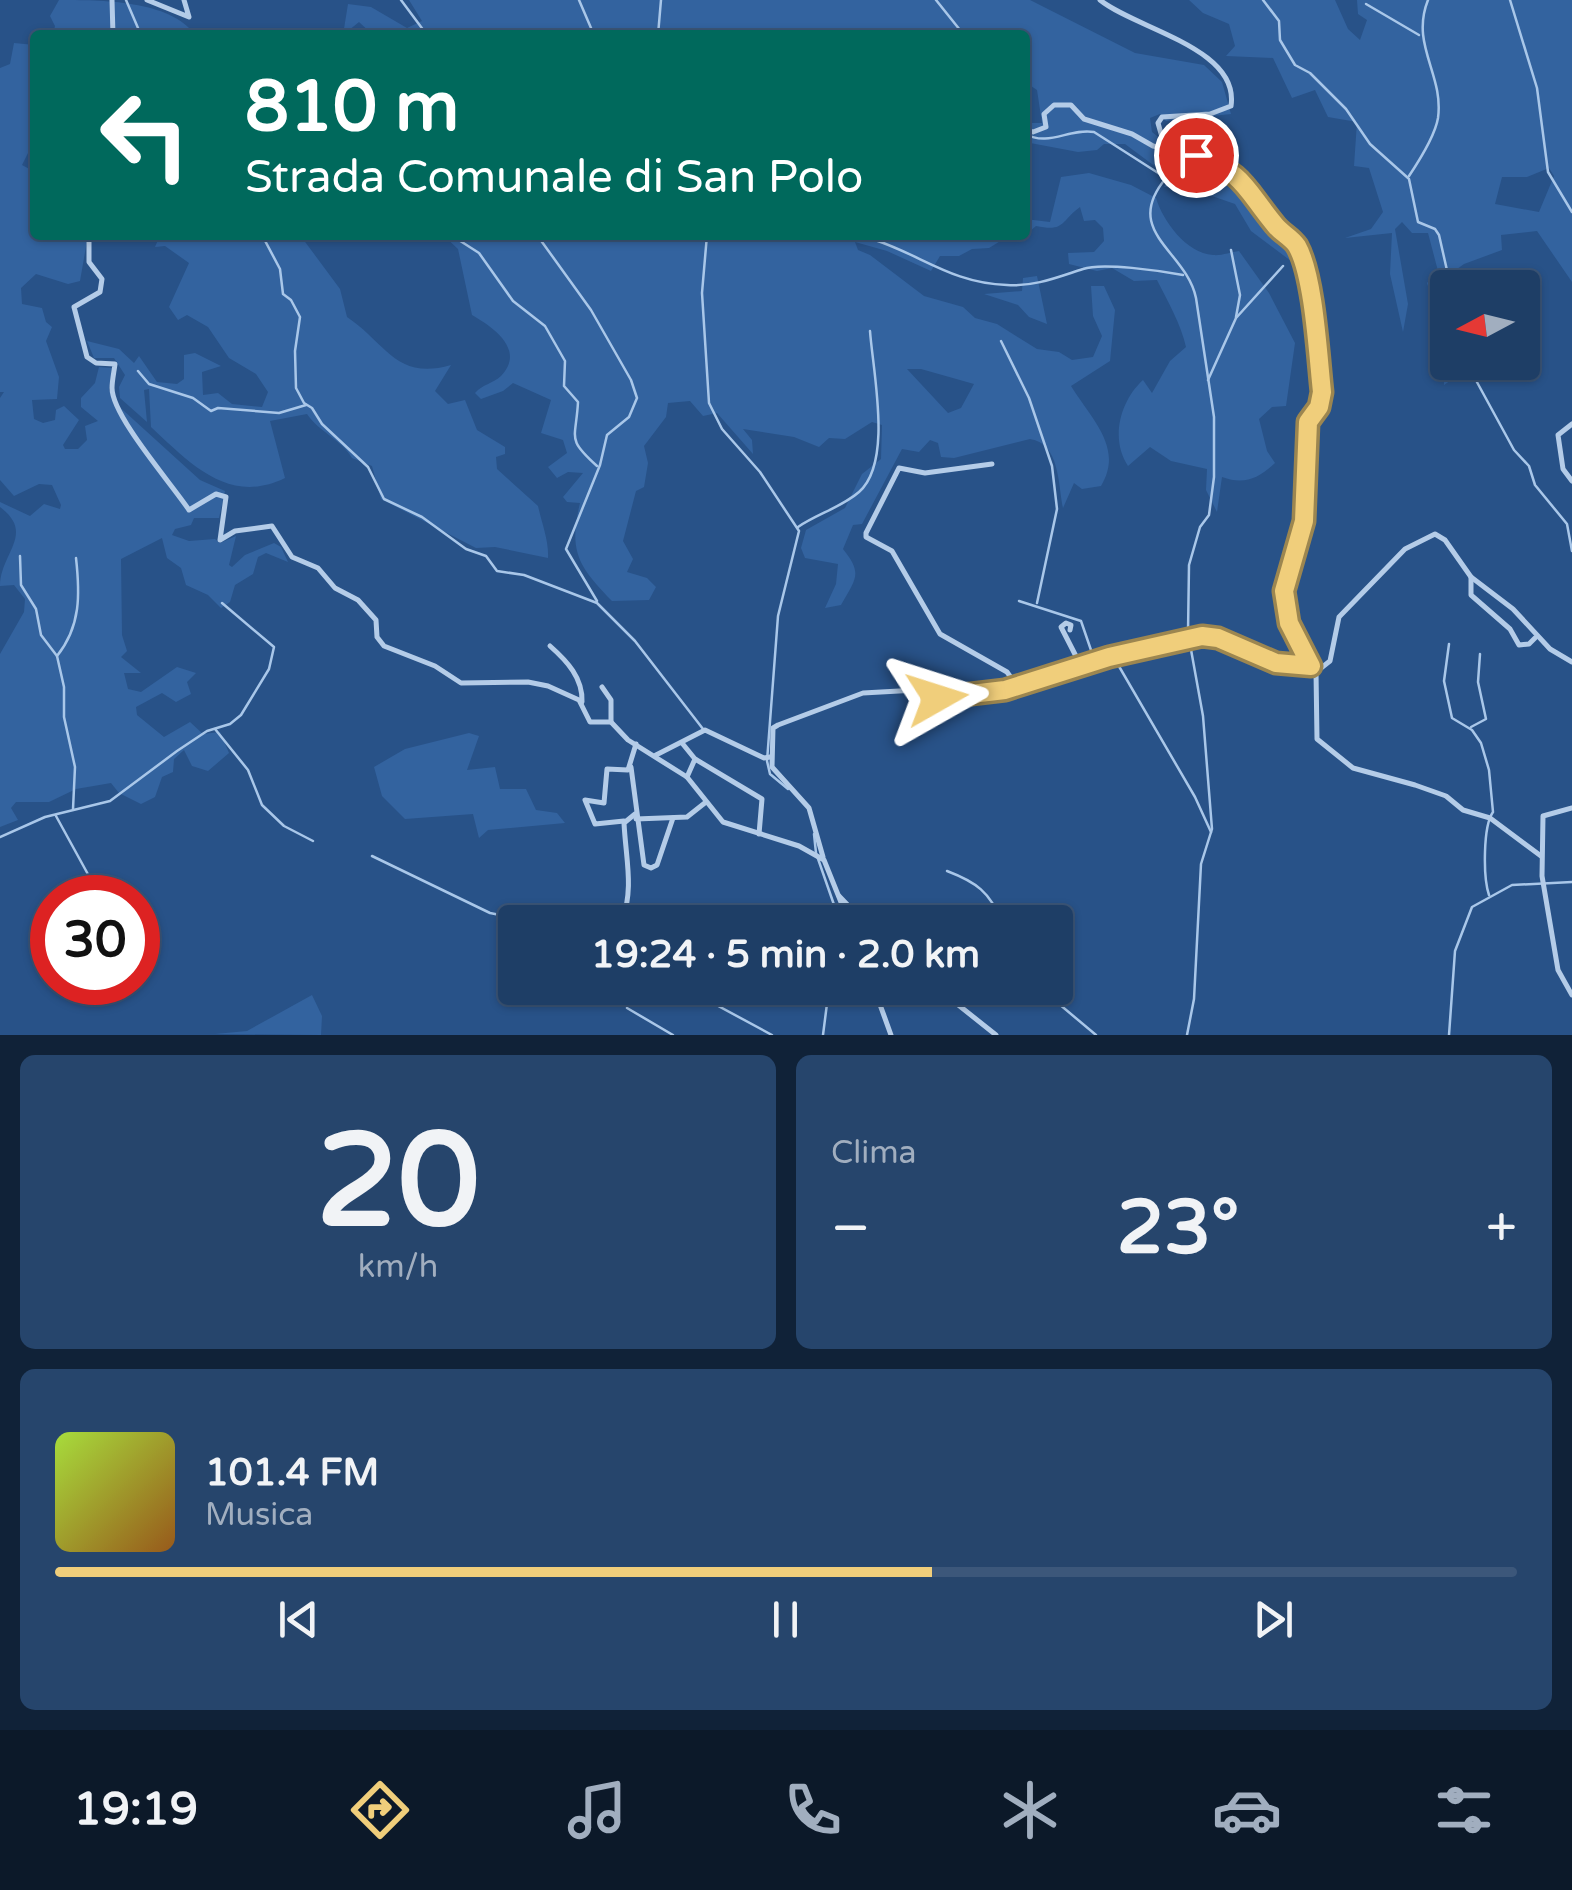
<!DOCTYPE html>
<html lang="it">
<meta charset="utf-8">
<style>
body{margin:0;font-family:"Varela Round",sans-serif;background:#26456c;color:#f1f3f6;height:100vh;display:flex;flex-direction:column;font-size:38px;white-space:nowrap}
*{box-sizing:border-box;margin:0}
p{font-size:32px;color:#a1aebf}
.icon{flex:none;width:55px;height:55px;fill:none;stroke:currentColor;stroke-width:2;stroke-linecap:round;stroke-linejoin:round}
.map{position:relative;height:1035px;overflow:hidden}
.details{display:flex;flex-direction:column;gap:20px;padding:20px;background:#102238;flex:1}
.details>*{flex:none}
.guide{position:absolute;left:30px;top:30px;width:1000px;height:210px;border-radius:10px;box-shadow:0 2px 8px #0004,0 0 0 2px #3c577a;background:#00695c;color:#fff;overflow:hidden}
.needle{width:65px;rotate:263deg}
.buttons{position:absolute;left:1430px;top:270px;display:grid;gap:20px}
.buttons a{display:grid;place-items:center;width:110px;height:110px;border-radius:10px;background:#1e3e66;box-shadow:0 2px 8px #0004,0 0 0 2px #3c577a;font-size:50px}
.speed{position:absolute;left:30px;top:875px;display:flex;gap:20px;font-size:50px;font-weight:700;text-align:center}
.speed>*{display:grid;place-content:center;width:130px;height:130px;border-radius:50%;background:#1e3e66;box-shadow:0 2px 8px #0004,0 0 0 2px #3c577a;line-height:1}
.speed .limit{border:15px solid #d22;background:#fff;color:#111}
.pin{position:absolute;display:grid;place-items:center;width:85px;height:85px;color:#fff;margin:-42px;border:5px solid #fff;border-radius:50%;box-shadow:0 2px 10px #0007}
.me{position:absolute;width:110px;margin:-55px;rotate:84deg;stroke-linejoin:round;filter:drop-shadow(0 0 8px #0008)}
.turn{display:flex;align-items:center;gap:35px;height:210px;padding:0 50px;font-size:45px}
.turn .icon{width:130px;height:130px;stroke-width:2.5}
.turn b{display:block;font-size:70px;line-height:85px}
.big{font-size:75px;font-weight:700;line-height:1.1}
.details .card{flex:1;display:flex;flex-direction:column;justify-content:center;gap:15px;min-width:0;padding:0 35px;border-radius:15px;background:#26456c}
.details .dial{align-items:center;gap:0}
.dial b{font-size:130px;line-height:1}
.song{display:flex;align-items:center;gap:30px}
.cover{width:120px;height:120px;border-radius:15px;background:linear-gradient(135deg,hsl(80 70% 55%),hsl(30 70% 35%))}
.played{height:10px;border-radius:5px;background:linear-gradient(90deg,#f0ce7b 60%,#3c577a 60%)}
.keys{display:flex;justify-content:space-around;direction:ltr}
.heat{display:flex;justify-content:space-between;align-items:center;font-size:55px;direction:ltr}
.details .tiles{flex:1;display:grid;gap:20px;grid-template-columns:1fr 1fr}
.card:last-child{grid-column:span 2}
.trip{position:absolute;left:498px;top:905px;width:575px;height:100px;border-radius:10px;background:#1e3e66;box-shadow:0 2px 8px #0004,0 0 0 2px #3c577a;font-weight:700;line-height:100px;text-align:center}
.menu{display:flex;height:160px;justify-content:space-around;align-items:center;background:#0c1929;color:#a1aebf}
.menu .icon{width:70px;height:70px}
.menu .active{color:#f0ce7b}
.menu b{font-size:45px;color:#f1f3f6}
.map>svg:first-child{display:block}
</style>
<div class="map">
<svg width="1572" height="1035" viewBox="0 0 1572 1035">
<rect width="100%" height="100%" fill="#285288"/>
<g fill="#33639f" fill-rule="evenodd">
<path d="M59,0C100,0 171,0 195,35H53L55,26L50,16Z"/>
<path d="M409,0H1030L1135,53L1204,65L1222,82L1231,114L1166,121L1160,114L1150,118L1152,132L1183,157L1231,176L1252,199L1271,229L1293,249L1295,264L1251,231L1235,204L1186,187H1164L1168,178L1164,173L1125,144H1104L1097,150L1078,152L1025,142V123H1042L1037,90L1025,82V35H745L738,30L731,35H373L359,22L343,35L348,4L371,7L407,28L422,21Z"/>
<path d="M1189,0H1335L1348,29L1360,40L1367,20L1358,14L1357,0H1572V282L1537,231L1501,235L1502,250L1464,264L1453,272L1463,283V287L1448,288V362L1457,363V376L1444,385L1445,318L1432,298L1427,283L1438,271L1428,233H1412L1402,222L1395,229L1408,304L1403,332L1390,274L1392,233L1345,238L1371,229L1383,212L1369,168L1354,166L1357,122L1328,117L1315,90L1292,98L1273,58L1226,56L1235,46L1229,24L1203,13ZM1549,168L1554,176L1539,212L1495,204L1502,177H1527Z"/>
<path d="M14,43L35,45V139L22,165L35,172V235H88L80,281L68,284L36,274L21,288L22,304L42,308L46,322L52,327L46,341L59,377L57,399L32,400L34,419L43,423L55,420L56,410L64,406L79,420L63,445L65,449H78L87,440L85,426L98,421L81,407V398L95,383L99,367L112,368L109,389L113,401L200,480L225,491L219,518H194L191,525L175,529L172,535L189,541L215,539L220,543L236,536L229,565L232,567L245,555L274,543L281,547L288,562L266,553L258,557L253,574L235,585L230,602L221,608L208,595L186,585L181,568L167,558L162,538L121,559L122,635L127,651L121,657L141,673H124L128,689L141,692L177,667L196,673L187,682L191,694L176,702L162,693L136,707L137,715L164,737L190,722L203,734L220,732L229,753L208,771L192,766L184,750L174,759L173,772L162,777L155,797L141,804L119,793L111,783L76,789L49,802H16L11,808L18,820L0,827V654L24,612L25,599L14,585L0,586C0,553 36,534 0,507V502L30,516L44,504L60,509L61,505L52,485L39,484L14,496L0,480V398L4,392H0V68L10,64Z"/>
<path d="M1089,173L1131,185L1156,198C1163,221 1186,253 1213,255C1221,256 1231,252 1239,251L1269,293L1295,343L1286,406L1272,407L1259,419L1267,451L1275,463C1258,479 1244,485 1222,477L1217,512L1206,490L1207,469L1171,461L1150,447L1128,466C1110,439 1120,401 1143,380L1152,393L1170,361L1186,347C1181,324 1168,302 1157,280L1134,281L1112,268L1097,271L1069,264L1068,253L1094,252L1104,241L1103,228L1095,220L1084,221L1080,207C1060,222 1065,232 1036,226L1023,237H1007L989,248L972,249L959,256H940L931,271L887,251L855,242L858,250L870,255L924,296L963,307L975,318L997,324L1037,349L1059,352L1072,360L1093,357L1102,336L1093,316L1091,286H1104L1115,310L1110,361L1071,386C1092,420 1124,448 1101,486L1082,489L1074,483L1063,508C1058,485 1060,443 1030,439L954,458L941,457L938,443L930,440L919,452L902,449L862,524L853,525L843,549C863,574 856,578 841,605L825,608L836,584L838,564L805,558L801,548L806,530L845,508L862,474L881,459L882,425L872,422L845,439L829,438L819,447L794,437L743,429L752,440L753,454L717,413L703,416L690,401L668,403L666,417L644,446L648,463L644,487L636,491L623,541L633,559L627,572L647,578L656,587L649,600L612,601C579,567 568,552 580,503L567,502L563,497L583,473L568,472L557,478L548,467L567,453L563,440L541,433L551,400L513,383L503,391L481,399L475,393C483,384 492,384 501,376C526,350 493,327 472,315L458,249L443,235H1025V219L1050,222L1061,177ZM907,369H921L974,384L961,408L948,413Z"/>
<path d="M160,235H300L340,289L347,317C386,343 396,381 451,365L435,391L448,404L465,400L477,430L505,447V454L496,457L497,469L538,506C542,524 549,541 548,558L495,547L476,548L381,499L372,466L352,458C342,440 319,432 307,414L270,421L285,478C228,506 189,462 151,427L149,389L144,390L147,422L120,398L119,387L125,375L114,358H94L87,341L119,349L134,363L139,356L157,382L177,384L184,379V355L195,353L221,366L202,372L203,395L218,393L232,404L262,407L268,392L256,374L229,358L208,327L187,315L178,320L169,307L189,263L165,246L155,247Z"/>
<path d="M1037,276L1047,324L1029,317L1018,305L984,294L1022,291L1023,278Z"/>
<path d="M469,733L479,736L467,770L495,767L500,789H526L536,810L557,813L565,823L488,830L479,838L473,814L405,819L382,796L374,767L405,749Z"/>
<path d="M312,995L322,1016L321,1035L215,1034L247,1031Z"/>
</g>
<g fill="none" stroke-linecap="round" stroke-linejoin="round">
<g stroke="#a9c7e9" stroke-width="2.5">
<path d="M126,0L141,35"/>
<path d="M401,0L427,35"/>
<path d="M579,0L594,35"/>
<path d="M936,0L964,35"/>
<path d="M1263,0L1279,21L1280,40L1295,65L1310,73L1346,109L1370,144L1408,178"/>
<path d="M1510,0L1537,88L1548,172L1572,212"/>
<path d="M1366,4L1419,35"/>
<path d="M658,35L661,0"/>
<path d="M1025,134C1049,147 1069,128 1094,132L1166,178C1121,232 1186,250 1196,298L1214,417V477L1209,515L1200,527L1189,565L1188,633L1203,716L1212,829L1201,864L1194,999L1187,1035"/>
<path d="M1409,176C1419,161 1435,136 1438,118C1444,74 1410,45 1428,0"/>
<path d="M1409,179L1418,222L1435,229L1439,235L1451,288"/>
<path d="M262,235L280,269L283,294L291,300L300,317L295,351L296,388L304,403L312,408L322,424L368,467L384,499L422,517L466,549L486,556L497,571L524,575L597,603L635,641L703,729"/>
<path d="M451,235L479,253L513,301L545,326L565,361L564,386L578,402C576,440 566,438 597,466"/>
<path d="M537,235L591,310L631,380L637,398L629,417L607,435L600,465L566,549L597,601"/>
<path d="M707,235L702,293L709,403L722,429L760,472L799,531L778,616L767,761L770,774L788,789"/>
<path d="M875,240C923,256 952,283 1007,285C1034,287 1058,277 1083,269C1102,262 1161,271 1183,275"/>
<path d="M1231,250L1240,295L1236,317"/>
<path d="M1001,341L1029,398L1052,466L1057,509L1037,603"/>
<path d="M1466,362L1514,450L1529,466L1535,485L1567,524L1572,551"/>
<path d="M138,371L149,384L193,398L211,411L218,408L279,413L306,405"/>
<path d="M1208,380L1236,318L1283,266"/>
<path d="M798,527C817,514 842,507 859,492C893,462 873,373 870,331"/>
<path d="M20,556L21,585L36,609L41,635L57,656L64,687V717L75,767L73,809"/>
<path d="M1019,601L1081,621L1092,653L1101,657"/>
<path d="M1449,644L1444,681L1452,718L1472,730L1481,743L1489,770L1493,812C1483,826 1483,877 1489,895"/>
<path d="M57,656C81,626 80,594 76,558"/>
<path d="M1113,656L1195,797L1211,832"/>
<path d="M1471,727L1486,719L1478,682L1480,654"/>
<path d="M215,729L248,770L262,805L284,826L313,841"/>
<path d="M56,816L101,898"/>
<path d="M814,834L816,853L840,922"/>
<path d="M0,837L45,817L110,801L177,751L207,731L230,724L241,715L269,669L274,647L222,603"/>
<path d="M372,856L490,913L536,922"/>
<path d="M947,871C976,882 990,892 1002,922"/>
<path d="M138,959L139,960"/>
<path d="M685,988L772,1035"/>
<path d="M1040,988L1096,1035"/>
<path d="M627,1008L673,1035"/>
<path d="M823,1035L829,988"/>
<path d="M1449,1035L1455,951L1472,907L1512,885L1572,882"/>
</g>
<g stroke="#b4cce8" stroke-width="5">
<path d="M112,0L113,35"/>
<path d="M147,0L189,17L184,0"/>
<path d="M1100,0C1136,29 1240,48 1231,106L1210,114L1162,117L1158,123L1162,137L1183,151"/>
<path d="M1025,129L1033,132L1046,127L1044,114L1054,105H1071L1084,119L1132,134L1153,146L1196,155L1235,173L1275,226L1298,249L1313,313L1322,392L1319,407L1308,422L1304,521L1284,591L1289,623L1316,672"/>
<path d="M89,235V262L102,279L100,292L74,307L87,357L96,363L115,364C114,372 112,381 112,388C112,416 171,483 189,510L216,494L226,497L220,540L235,531L272,526L292,557L318,568L335,588L358,600L376,620L377,637L384,646L435,666L461,683L528,682L548,686L579,700L590,722H611L628,740L687,777L723,822L799,846L824,860L849,922"/>
<path d="M1572,424L1558,435L1563,469L1572,481"/>
<path d="M992,464L925,473L899,468L866,533V537L892,551L940,634L1007,672L1017,686"/>
<path d="M1471,577V595L1510,629L1519,645L1529,644L1535,638"/>
<path d="M1070,630L1071,625L1066,623L1061,627L1081,666"/>
<path d="M550,646C567,661 583,678 582,702"/>
<path d="M1316,672L1330,661L1339,617L1405,549L1435,534L1445,540L1471,577L1513,609L1550,649L1572,662"/>
<path d="M1316,672L1317,739L1353,768L1415,785L1446,796L1463,810L1490,818L1541,856"/>
<path d="M602,687L611,700V722"/>
<path d="M682,743L695,759L762,799L759,834"/>
<path d="M656,755L705,730L764,758L770,757"/>
<path d="M631,767L644,865L651,868L657,865L673,818"/>
<path d="M687,777L695,759"/>
<path d="M1572,808L1543,816L1542,876L1558,970L1572,995"/>
<path d="M636,819L687,817L706,802"/>
<path d="M624,821L595,824L585,800L604,803L607,769L628,770L636,744"/>
<path d="M823,857L809,808L772,767L773,728L778,725L863,693L917,690L937,698L1005,690L1109,657L1202,636L1219,639L1276,663L1310,666"/>
<path d="M839,896L864,922"/>
<path d="M622,922C634,887 626,861 624,823L635,814"/>
<path d="M874,988L891,1035"/>
<path d="M937,988L996,1035"/>
</g>
</g>
<g fill="none" stroke-linecap="round" stroke-linejoin="round">
<g stroke="#9c8650" stroke-width="25">
<path id="route" d="M937,698L1005,690L1109,657L1202,636L1218,638L1276,663L1311,666L1289,623L1284,591L1304,521L1308,422L1319,407L1322,392C1318,356 1314,276 1297,246C1291,237 1281,233 1275,225C1243,186 1246,175 1196,155"/>
</g>
<use href="#route" stroke="#f0ce7b" stroke-width="18"/>
</g>
</svg>
<div class="buttons">
<a><svg class="needle" viewBox="-14 -14 28 28"><path d="M0-13l5 13h-10z" fill="#e53935"/><path d="M0 13l5-13h-10z" fill="#a1aebf"/></svg></a>
</div>
<div class="speed"><div class="limit">30</div></div>
<div class="pin" style="left:1196px;top:155px;background:#d93025"><svg class="icon" aria-label="arrive" viewBox="0 0 24 24"><path d="M6 21V4h12l-3 4 3 4H6"/></svg></div>
<svg class="me" style="left:937px;top:698px" viewBox="-20 -20 40 40"><path d="M0-17L14 15 0 8-14 15z" fill="#f0ce7b" stroke="#fff" stroke-width="4"/></svg>
<div class="trip">19:24 · 5 min · 2.0 km</div>
<div class="guide">
<div class="turn"><svg class="icon" aria-label="left" viewBox="0 0 24 24"><path d="M17 20v-9H6M10 6l-5 5 5 5"/></svg><div><b>810 m</b>Strada Comunale di San Polo</div></div>
</div>
</div>
<section class="details">
<div class="tiles">
<div class="card dial"><b>20</b><p>km/h</p></div>
<div class="card"><p>Clima</p>
<div class="heat"><a>−</a><b class="big">23°</b><a>+</a></div>
</div>
<div class="card">
<div class="song"><i class="cover"></i><div><b>101.4 FM</b><p>Musica</p></div></div>
<div class="played"></div>
<div class="keys"><svg class="icon" aria-label="previous" viewBox="0 0 24 24"><path d="M18 5L8 12l10 7zM5 5v14"/></svg><svg class="icon" aria-label="pause" viewBox="0 0 24 24"><path d="M8 5v14M16 5v14"/></svg><svg class="icon" aria-label="next" viewBox="0 0 24 24"><path d="M6 5l10 7-10 7zM19 5v14"/></svg></div>
</div>
</div>
</section>
<nav class="menu">
<b>19:19</b>
<svg class="icon active" aria-label="directions" viewBox="0 0 24 24"><path d="M12 3l9 9-9 9-9-9zM9 14v-3h6M13 9l2 2-2 2"/></svg>
<svg class="icon" aria-label="music" viewBox="0 0 24 24"><path d="M9 18V5l10-2v13"/><circle cx="6" cy="18" r="3"/><circle cx="16" cy="16" r="3"/></svg>
<svg class="icon" aria-label="phone" viewBox="0 0 24 24"><path d="M5 4h4l2 5-3 2q2 4 5 5l2-3 5 2v4C11 20 4 13 5 4z"/></svg>
<svg class="icon" aria-label="climate" viewBox="0 0 24 24"><path d="M12 3v18M4 7l16 10M4 17L20 7"/></svg>
<svg class="icon" aria-label="car" viewBox="0 0 24 24"><path d="M5 17H2v-5l4-1 3-4h7l3 4 3 1v5h-3M9 17h6M6 11h13"/><circle cx="7" cy="17" r="2"/><circle cx="17" cy="17" r="2"/></svg>
<svg class="icon" aria-label="filters" viewBox="0 0 24 24"><path d="M4 7h16M4 17h16"/><circle cx="9" cy="7" r="2"/><circle cx="15" cy="17" r="2"/></svg>
</nav>
